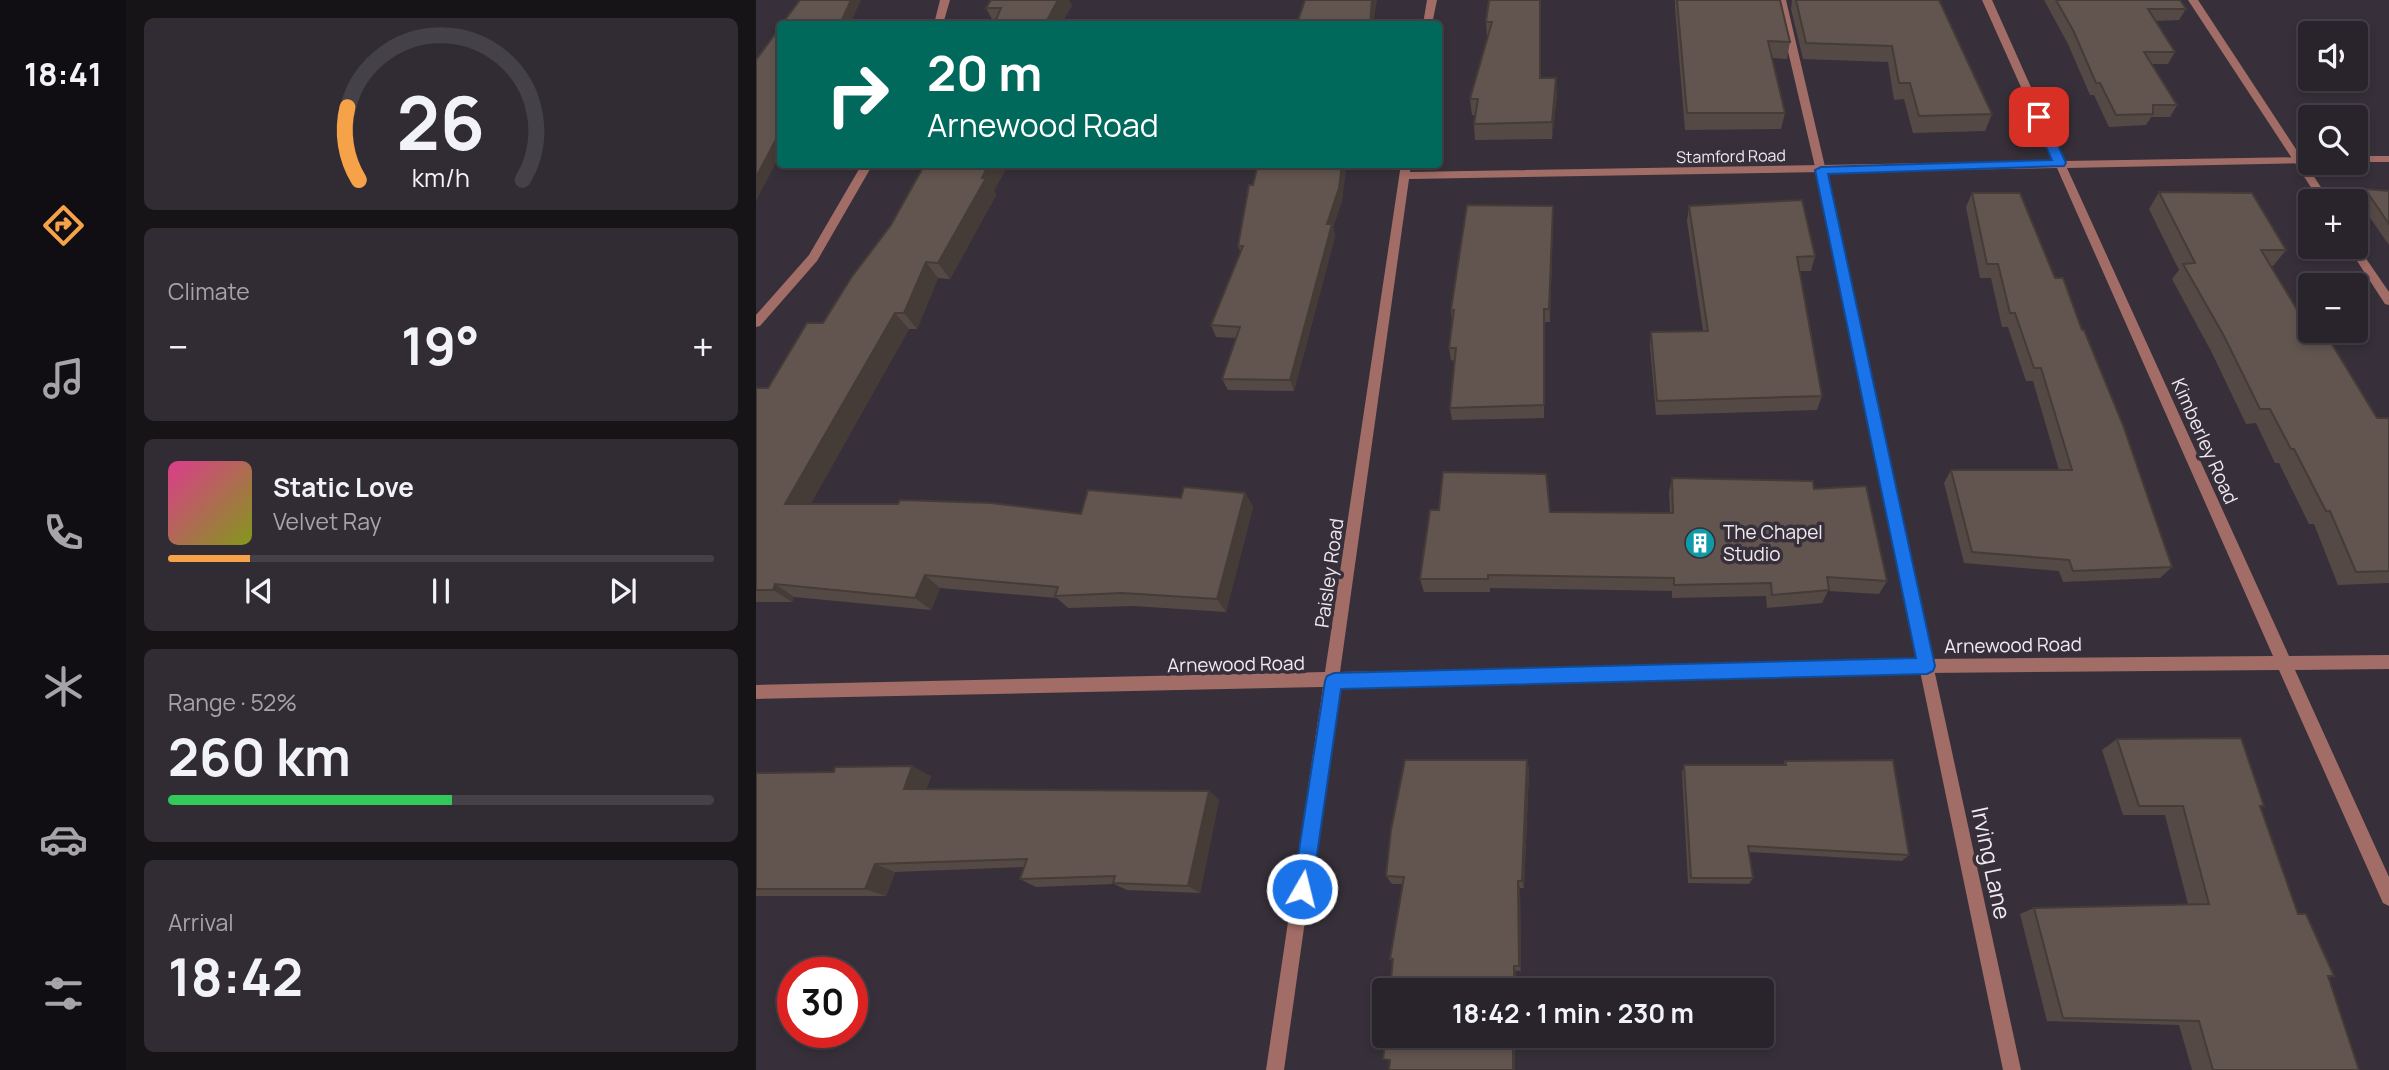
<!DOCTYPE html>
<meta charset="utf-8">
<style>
body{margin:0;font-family:Manrope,sans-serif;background:#312c34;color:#f1f3f6;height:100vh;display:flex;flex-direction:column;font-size:26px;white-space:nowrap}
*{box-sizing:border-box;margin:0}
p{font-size:23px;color:#a5a4a9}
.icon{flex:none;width:38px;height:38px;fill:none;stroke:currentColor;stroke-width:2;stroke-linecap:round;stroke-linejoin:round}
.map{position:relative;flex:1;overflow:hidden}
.details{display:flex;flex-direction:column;gap:18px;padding:18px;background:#171418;width:630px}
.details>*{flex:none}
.banner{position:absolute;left:21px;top:21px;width:665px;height:147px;border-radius:7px;box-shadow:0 4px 10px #0003,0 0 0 2px #454148;background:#00695c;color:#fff;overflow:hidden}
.controls{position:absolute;left:1542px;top:21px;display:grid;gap:14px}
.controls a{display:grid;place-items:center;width:70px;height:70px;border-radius:7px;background:#29242c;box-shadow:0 4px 10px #0003,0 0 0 2px #454148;font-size:35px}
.speed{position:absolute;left:21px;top:957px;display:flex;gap:14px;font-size:35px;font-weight:700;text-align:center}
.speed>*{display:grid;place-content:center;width:91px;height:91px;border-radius:50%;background:#29242c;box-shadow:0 4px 10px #0003,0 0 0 2px #454148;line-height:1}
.speed .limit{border:10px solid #d22;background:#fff;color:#111}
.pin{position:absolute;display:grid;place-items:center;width:60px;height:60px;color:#fff;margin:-30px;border-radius:14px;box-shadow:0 4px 10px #0006}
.me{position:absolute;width:77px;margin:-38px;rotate:8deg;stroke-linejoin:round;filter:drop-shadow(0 0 5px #0008)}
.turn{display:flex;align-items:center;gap:24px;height:147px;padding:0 35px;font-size:32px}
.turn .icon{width:91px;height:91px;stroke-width:2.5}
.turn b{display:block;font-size:49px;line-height:60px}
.big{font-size:52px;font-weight:700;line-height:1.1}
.details .tile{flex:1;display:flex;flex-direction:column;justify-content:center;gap:10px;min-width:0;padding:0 24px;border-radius:10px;background:#312c34}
.details .dial{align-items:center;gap:0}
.dial svg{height:182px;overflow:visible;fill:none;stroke:#454148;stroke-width:7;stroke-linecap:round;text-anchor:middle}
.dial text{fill:#f1f3f6;stroke:none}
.song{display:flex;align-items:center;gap:21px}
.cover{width:84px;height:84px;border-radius:10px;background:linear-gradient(135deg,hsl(330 70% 55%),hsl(70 70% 35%))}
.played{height:7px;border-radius:4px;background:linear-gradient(90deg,#f6a248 15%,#454148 15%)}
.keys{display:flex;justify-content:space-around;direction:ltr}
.heat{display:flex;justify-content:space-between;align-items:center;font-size:38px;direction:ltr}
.charge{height:10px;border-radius:5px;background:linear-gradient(90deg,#34c759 52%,#454148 0)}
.trip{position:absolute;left:616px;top:978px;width:402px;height:70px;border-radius:7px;background:#29242c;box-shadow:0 4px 10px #0003,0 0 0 2px #454148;font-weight:700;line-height:70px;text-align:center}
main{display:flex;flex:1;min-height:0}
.menu{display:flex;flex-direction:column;width:126px;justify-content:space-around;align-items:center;background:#100e12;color:#a5a4a9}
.menu .icon{width:49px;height:49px}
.menu .active{color:#f6a248}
.menu b{font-size:32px;color:#f1f3f6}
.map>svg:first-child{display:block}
</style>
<main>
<nav class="menu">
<b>18:41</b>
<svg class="icon active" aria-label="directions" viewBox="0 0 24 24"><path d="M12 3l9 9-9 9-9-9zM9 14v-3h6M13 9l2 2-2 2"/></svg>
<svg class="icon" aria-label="music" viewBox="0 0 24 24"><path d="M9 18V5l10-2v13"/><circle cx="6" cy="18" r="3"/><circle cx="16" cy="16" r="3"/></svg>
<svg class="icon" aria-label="phone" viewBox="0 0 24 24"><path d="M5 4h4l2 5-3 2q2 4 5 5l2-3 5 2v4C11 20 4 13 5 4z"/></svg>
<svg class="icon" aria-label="climate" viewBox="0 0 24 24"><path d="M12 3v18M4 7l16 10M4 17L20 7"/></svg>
<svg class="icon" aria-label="car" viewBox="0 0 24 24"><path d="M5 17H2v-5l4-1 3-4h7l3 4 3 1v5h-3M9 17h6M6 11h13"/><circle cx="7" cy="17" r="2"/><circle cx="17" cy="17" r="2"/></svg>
<svg class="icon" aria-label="filters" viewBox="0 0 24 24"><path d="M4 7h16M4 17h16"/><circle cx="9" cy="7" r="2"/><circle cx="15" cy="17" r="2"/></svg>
</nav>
<section class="details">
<div class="tile dial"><svg viewBox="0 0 100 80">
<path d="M14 69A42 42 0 1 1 86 69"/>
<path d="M14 69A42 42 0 0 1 9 37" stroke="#f6a248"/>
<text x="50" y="56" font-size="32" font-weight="700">26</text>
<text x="50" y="72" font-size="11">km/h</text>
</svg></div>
<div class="tile"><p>Climate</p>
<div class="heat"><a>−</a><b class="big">19°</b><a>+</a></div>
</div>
<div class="tile">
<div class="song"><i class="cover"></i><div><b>Static Love</b><p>Velvet Ray</p></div></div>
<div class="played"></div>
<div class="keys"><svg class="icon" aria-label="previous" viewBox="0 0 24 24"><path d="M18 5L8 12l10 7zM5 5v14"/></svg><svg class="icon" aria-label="pause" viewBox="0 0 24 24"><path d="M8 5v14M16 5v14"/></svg><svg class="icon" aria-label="next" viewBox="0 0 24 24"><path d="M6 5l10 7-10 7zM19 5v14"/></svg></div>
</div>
<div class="tile"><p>Range · 52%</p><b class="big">260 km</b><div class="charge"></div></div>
<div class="tile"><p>Arrival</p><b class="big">18:42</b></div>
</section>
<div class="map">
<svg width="1633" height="1070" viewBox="0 0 1633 1070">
<rect width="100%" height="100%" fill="#37303a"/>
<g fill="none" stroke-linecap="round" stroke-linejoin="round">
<g fill="#a26d66" fill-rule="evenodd">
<path d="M1020,0H1030L1070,171L1265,1070H1247L1060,171Z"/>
<path d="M1432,0H1442L1574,201H1564Z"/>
<path d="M1600,244L1633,292V305L1629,304L1592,247H1600Z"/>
</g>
<g fill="#a26d66" fill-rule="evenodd">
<path d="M184,0H194L187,24H178Z"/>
<path d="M671,0H681L676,24H667Z"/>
<path d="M1226,0H1236L1308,161L1554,157V163H1556H1554L1311,168L1533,656L1633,655V669L1539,670L1633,877V906L1627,903L1523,670L1171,673L582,686L528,1070H510L567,687L0,699V685L569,672L645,164H655L654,172L1298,161ZM1301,168L1517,656L1171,659L584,672L653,179Z"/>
<rect x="1600" y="156" width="33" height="6"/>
<path d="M106,164H117L61,261L4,326L0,327V315L53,255Z"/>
</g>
</g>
<g fill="#544944">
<path d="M733,0L785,78L801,94L796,139L719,140L718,124L719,115H716L714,99L731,38L730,22Z"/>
<path d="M919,0H1024L1034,42L1031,59L1016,58L1029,113L1025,129L929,130L919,8Z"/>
<path d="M1036,0H1183L1236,114L1229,131L1157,133L1148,99L1138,100L1132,62L1047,59L1035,9Z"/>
<path d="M1288,0H1424L1430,9L1423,20L1400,21L1419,52L1412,64H1396L1421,105L1414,117H1395L1390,125L1353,127L1338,95H1334L1312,44Z"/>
<path d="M316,5L305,24H238V23L230,8Z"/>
<path d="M589,171L586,200L577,227L579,236L538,391L472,390L466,379L480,338L460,337L455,325L485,253L482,246L497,185Z"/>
<path d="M1609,189L1633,191V245L1601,199Z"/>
<path d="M238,191L240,195L194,279L182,278L161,329H153L54,504L325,514L425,498L489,493L497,507L470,612L377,606L312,608L301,598L184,588L175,610L38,597L36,602H0V388H12L67,323L135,225Z"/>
<path d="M1403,192L1530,250L1517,266H1515L1561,341L1621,418H1633V583L1582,585L1558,524H1553L1523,463H1519L1500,423L1490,424L1455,351L1416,279L1423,270L1393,209Z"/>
<path d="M1216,193L1299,278L1326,330L1416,567L1404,578L1307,582L1303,571L1208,563L1188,483L1195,470H1303L1277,381H1270L1252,327H1246L1235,278H1224L1210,207Z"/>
<path d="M933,206L1059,256L1055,271H1044L1066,396L1061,410L900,415L894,346L895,332L947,331L931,221Z"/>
<path d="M797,219L794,322H788V418L696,420L694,408L699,361L695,360L693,348L696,321L695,310Z"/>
<path d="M916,478L1058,489L1131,581L1123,594L1072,591L1066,603L1011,608L1010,596L916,598V591L734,588V592H668L664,579L794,512L914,513L913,492Z"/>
<path d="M1361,739L1508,806L1505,807L1542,914L1578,976L1573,977L1603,1070H1436L1423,1025L1291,1021L1264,914L1278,908L1432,904L1409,815H1367L1346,750Z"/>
<path d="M771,760L773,770L768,888H764L765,971L637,962L634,959L647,884H636L630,876Z"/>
<path d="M1029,761L1153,855L1146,861L993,852L997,878L993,884L932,883L926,772L928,765H1027Z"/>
<path d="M0,773L175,776L170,789L453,791L463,800L444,893L371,890L358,884L280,887L264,879L268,867L139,872L130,896H0Z"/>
</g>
<g fill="#453c37">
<path d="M95,0H105L94,24H84Z"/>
<path d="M299,0H313L316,5L305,24H291L290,22Z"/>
<path d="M616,0H621L617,24H614Z"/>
<path d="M800,78L801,94L796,139V122Z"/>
<path d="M24,132V155L0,201V177Z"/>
<path d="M233,164H253L238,191L240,195L194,279L182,263Z"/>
<path d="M586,164H591L586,200L577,227L579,236L538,391L534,380Z"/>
<path d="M797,206V219L794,322L793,309Z"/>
<path d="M170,262L182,278L161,329L148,313Z"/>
<path d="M139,313L153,329L47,518L29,504Z"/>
<path d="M489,493L497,507L470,612L461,599Z"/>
<path d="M169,575L184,588L175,610L159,598Z"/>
<path d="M19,584L38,597L36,602L17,590Z"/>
<path d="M771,760L773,770L768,888L766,881Z"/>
<path d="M156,766L175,776L167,798L148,789Z"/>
<path d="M453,791L463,800L444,893L432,886Z"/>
<path d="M119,864L139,872L130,896L109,889Z"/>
<path d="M762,881L764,888L765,971L763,966Z"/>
<path d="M758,966L760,971V990H758Z"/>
<rect x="757" y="1036" width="2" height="34"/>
</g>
<g fill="#62554f" stroke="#453c37" stroke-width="2">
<path d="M44,0H95L84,24H26Z"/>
<path d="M235,0H302L290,22H299L297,24H238L245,8H230Z"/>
<path d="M549,0H616L614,24H541Z"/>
<path d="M733,0H784V78H800L796,122L718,124L722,99H714L736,22H730Z"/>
<path d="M921,0H1024L1034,42L1012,41L1029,113H931Z"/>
<path d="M1040,0H1183L1236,114L1163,116L1154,83H1143L1136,46L1050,43Z"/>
<path d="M1300,0H1424L1430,9H1392L1419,52H1388L1421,105H1397V114L1360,115L1344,83H1340L1318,32Z"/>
<path d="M24,27V132L0,177V60Z"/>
<path d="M169,164H233L226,178H230L182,263L170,262L148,313H139L29,504H142L144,500L235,503L325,514L332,490L425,498L428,487L489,493L461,599L366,593L299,596L302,587L169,575L159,598L19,584L17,590H0V388H12L51,323H67L95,278L135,225Z"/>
<path d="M502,164H586L583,188L571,224H576L534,380L466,379L484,327L455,325L487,246H482L493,185H497Z"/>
<path d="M1609,189L1633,191V224Z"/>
<path d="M1403,192L1496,193L1530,250H1505L1554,331L1561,341H1574L1621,418H1633V571L1600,572L1574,511H1570L1538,449H1535L1514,409H1504L1468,336L1427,264L1439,263Z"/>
<path d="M1216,193H1264L1299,278H1307L1326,330H1328L1367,425L1416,567L1317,571L1313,560L1216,552L1195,470H1316L1285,368H1278L1259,313H1254L1242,264H1231Z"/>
<path d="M1046,200L1059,256L1041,257L1066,396L901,401L895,332L952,331L933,206Z"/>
<path d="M711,205L797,206L793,309H788V405L694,408L700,348H693L698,310H695Z"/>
<path d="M687,472L790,474L794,512L917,513L916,478L1057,481L1058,489L1110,486L1131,581L1071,577L1073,590L1016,595L1015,583L918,585V578L732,575V579H664L674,510H683Z"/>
<path d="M1485,738L1508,806H1504L1542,914H1550L1578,976H1572L1603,1070H1457L1443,1021L1307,1018L1278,908L1453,904L1427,806H1383L1361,739Z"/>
<path d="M649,760H771L766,881H762L763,966H758V990H634L637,959H634L648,877L630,876L635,830Z"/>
<path d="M1137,760L1153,855L992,846L997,878H935L928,765H1030L1029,761Z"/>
<path d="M156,766L148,789L453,791L432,886L357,883L359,876L264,879L271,859L119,864L109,889H0V773L78,772L79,767Z"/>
<path d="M630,1036H757V1070H633L634,1060L627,1059Z"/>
</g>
<path fill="#1a73e8" stroke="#114b97" stroke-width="2" d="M1283,113L1289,117L1310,163L1308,166L1072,174L1179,666L1177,671L1171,674L585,689L556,889L553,896L546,898L539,896L537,889L569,681L571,676L578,673L1160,658L1059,170L1065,167L1296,160L1277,117Z"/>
<defs>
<g id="building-disc" transform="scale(1.575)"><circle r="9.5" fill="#0f9aa8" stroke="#37303a"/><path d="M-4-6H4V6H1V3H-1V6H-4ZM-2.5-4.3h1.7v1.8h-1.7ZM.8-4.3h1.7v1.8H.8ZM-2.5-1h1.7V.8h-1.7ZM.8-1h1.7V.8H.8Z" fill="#fff"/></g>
</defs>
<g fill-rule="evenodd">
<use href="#building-disc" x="944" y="543"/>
</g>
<g text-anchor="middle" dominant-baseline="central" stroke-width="7" stroke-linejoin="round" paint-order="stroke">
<g font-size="16" fill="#efeaf0" stroke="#37303a">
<text transform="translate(975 156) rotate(-1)">Stamford Road</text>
</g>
<g font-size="19" fill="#efeaf0" stroke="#37303a">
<text transform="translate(1449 441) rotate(66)">Kimberley Road</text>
<text transform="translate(573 573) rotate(-82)">Paisley Road</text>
<text transform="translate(1257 645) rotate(-1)">Arnewood Road</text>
<text transform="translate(480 664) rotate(-1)">Arnewood Road</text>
</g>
<g font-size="19" fill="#efeaf0" stroke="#37303a" text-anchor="start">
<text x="967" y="532">The Chapel<tspan x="967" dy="22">Studio</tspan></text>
</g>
<g font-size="23" fill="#efeaf0" stroke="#37303a">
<text transform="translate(1236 863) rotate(78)">Irving Lane</text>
</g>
</g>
</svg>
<div class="controls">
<a><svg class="icon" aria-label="sound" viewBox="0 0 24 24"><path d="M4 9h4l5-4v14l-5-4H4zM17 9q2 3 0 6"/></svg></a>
<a><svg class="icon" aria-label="search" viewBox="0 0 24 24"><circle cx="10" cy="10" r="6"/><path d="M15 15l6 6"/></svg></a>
<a>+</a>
<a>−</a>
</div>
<div class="speed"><div class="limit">30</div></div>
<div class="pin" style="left:1283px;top:117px;background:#d93025"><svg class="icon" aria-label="arrive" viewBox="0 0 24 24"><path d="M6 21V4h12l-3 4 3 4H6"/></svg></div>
<svg class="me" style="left:546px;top:889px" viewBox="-20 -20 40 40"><circle r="17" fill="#1a73e8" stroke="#fff" stroke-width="3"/><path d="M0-11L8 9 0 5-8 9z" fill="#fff"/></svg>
<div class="trip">18:42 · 1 min · 230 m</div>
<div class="banner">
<div class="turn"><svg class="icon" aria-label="right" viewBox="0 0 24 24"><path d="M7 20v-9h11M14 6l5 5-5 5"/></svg><div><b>20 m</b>Arnewood Road</div></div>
</div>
</div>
</main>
